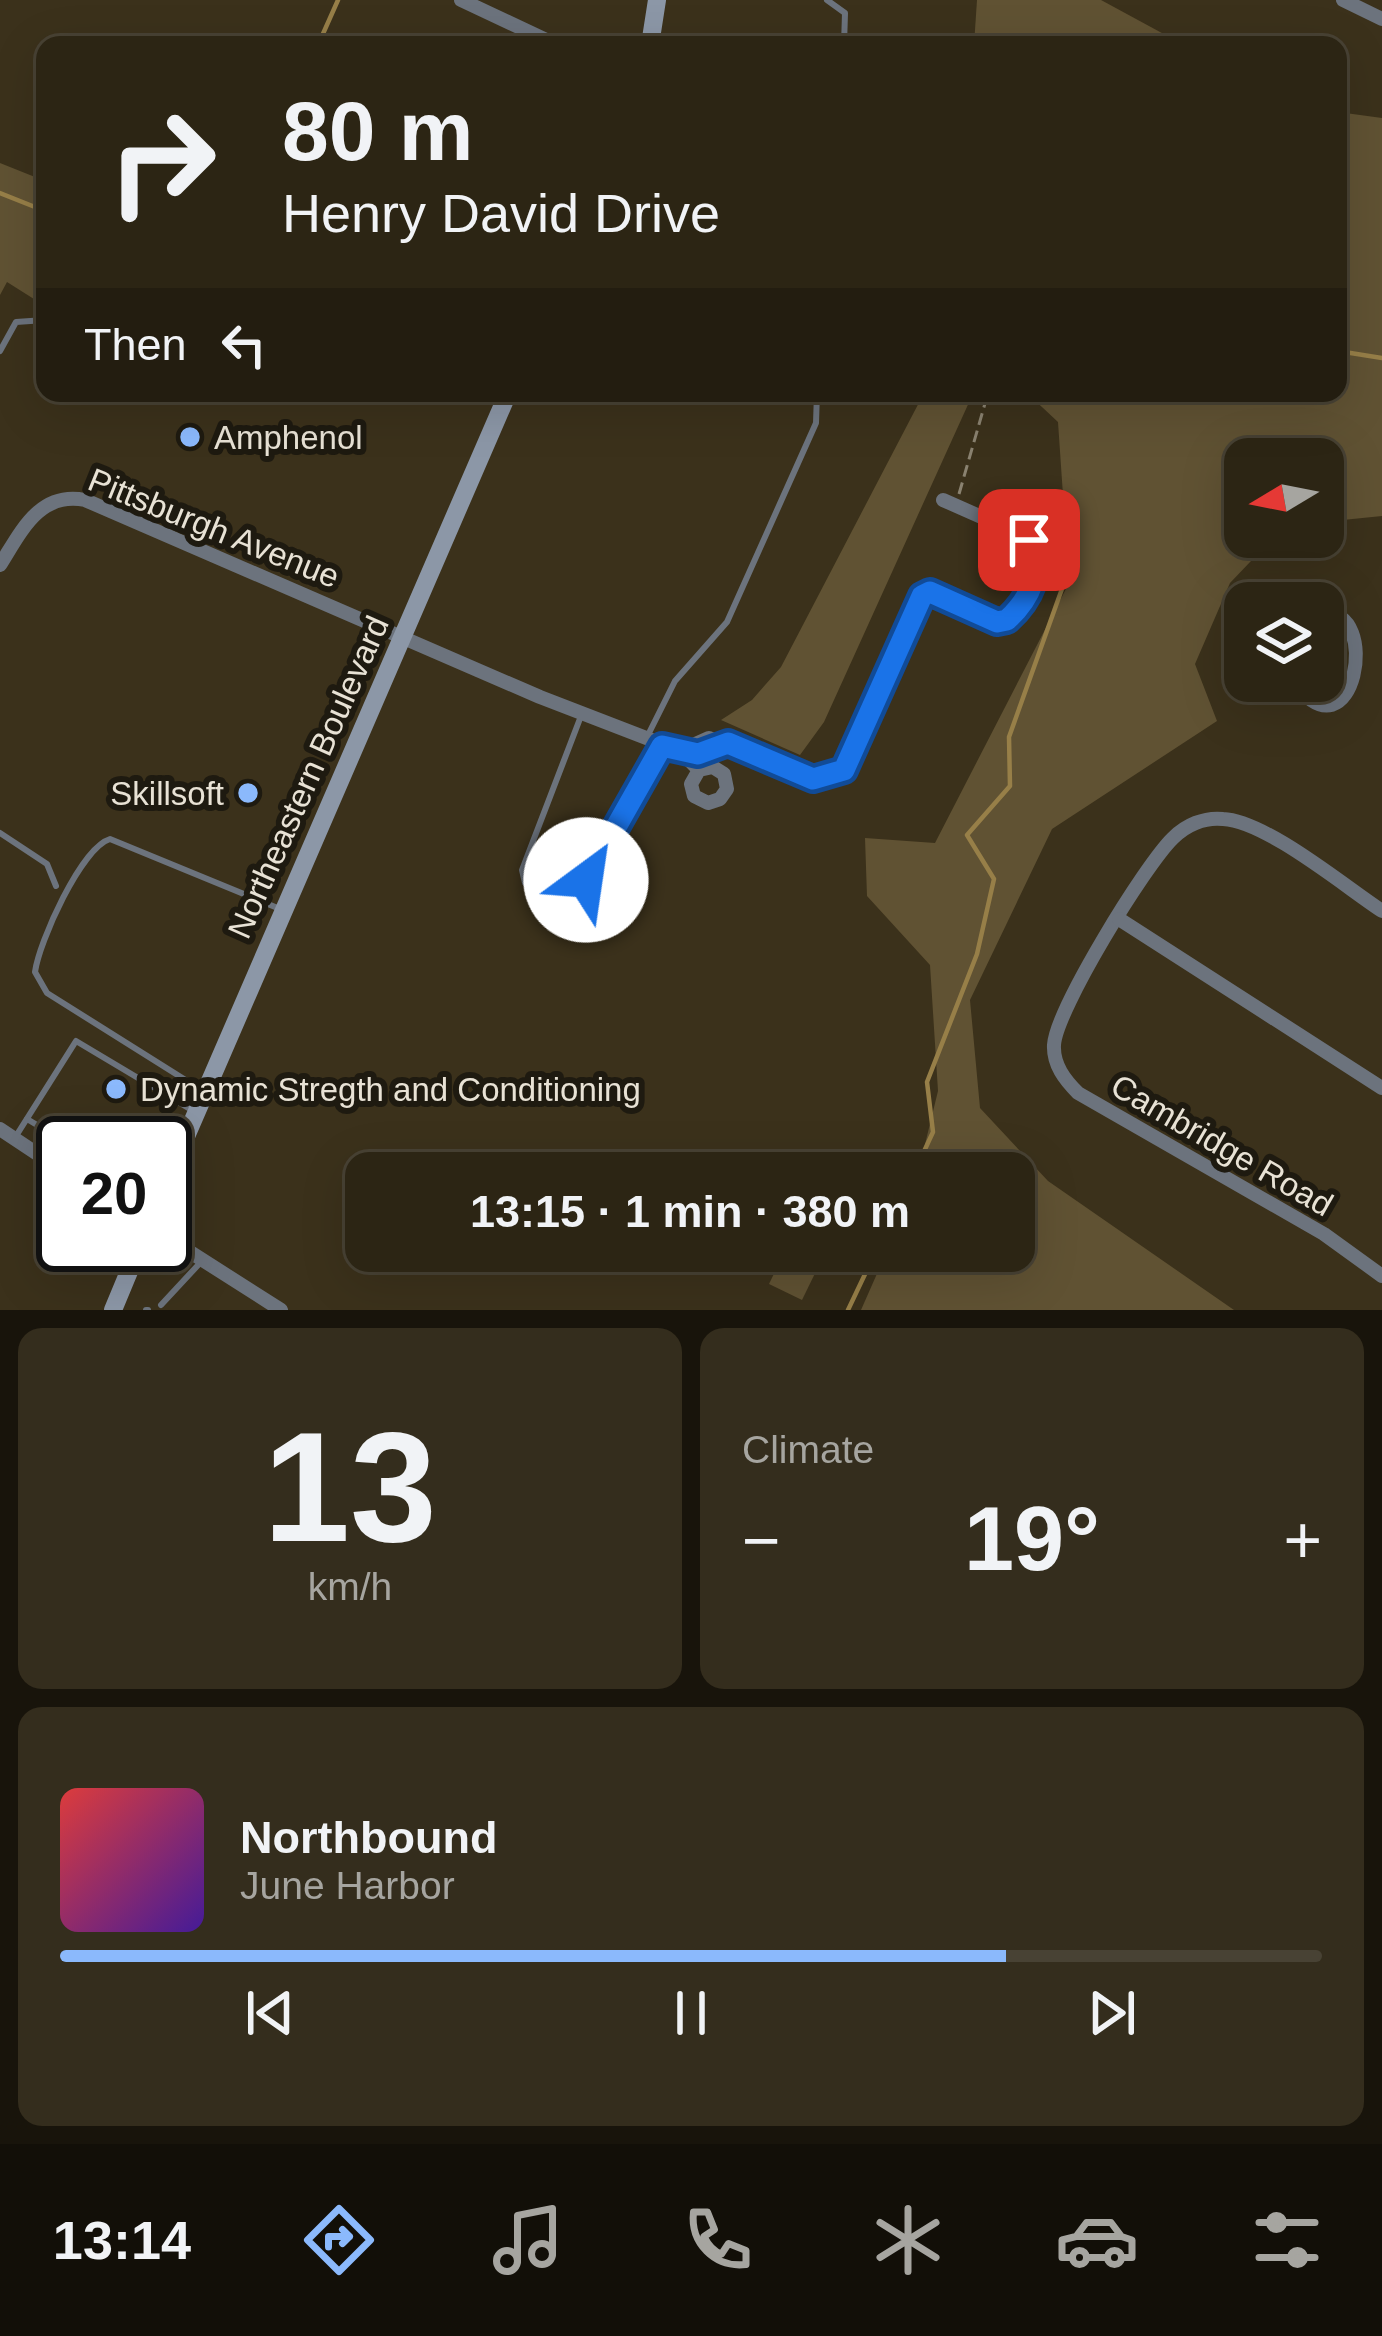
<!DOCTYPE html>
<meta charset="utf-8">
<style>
body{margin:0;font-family:Arial,sans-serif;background:#342d1d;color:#f1f3f6;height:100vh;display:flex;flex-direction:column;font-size:45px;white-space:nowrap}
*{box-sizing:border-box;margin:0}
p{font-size:39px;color:#a6a5a0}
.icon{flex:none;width:66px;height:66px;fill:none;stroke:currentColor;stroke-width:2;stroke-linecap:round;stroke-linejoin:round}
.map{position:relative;height:1310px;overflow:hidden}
.sheet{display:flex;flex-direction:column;gap:18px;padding:18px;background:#18140b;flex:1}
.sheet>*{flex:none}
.top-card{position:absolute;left:36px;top:36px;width:1311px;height:366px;border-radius:24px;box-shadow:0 12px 48px #0002,0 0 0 3px #484234;background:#2c2514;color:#f1f3f6;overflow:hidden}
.needle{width:78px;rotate:260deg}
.tools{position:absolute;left:1224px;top:438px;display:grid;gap:24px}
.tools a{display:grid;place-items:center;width:120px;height:120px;border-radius:24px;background:#2c2514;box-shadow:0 12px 48px #0002,0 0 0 3px #484234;font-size:60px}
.speed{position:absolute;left:36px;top:1116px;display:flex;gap:24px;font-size:60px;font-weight:700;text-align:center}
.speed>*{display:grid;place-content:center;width:156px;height:156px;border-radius:50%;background:#2c2514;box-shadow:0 12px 48px #0002,0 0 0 3px #484234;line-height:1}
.speed .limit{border:6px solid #111;border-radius:18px;background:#fff;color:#111}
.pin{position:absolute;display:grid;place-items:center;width:102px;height:102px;color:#fff;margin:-51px;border-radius:24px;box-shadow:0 6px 18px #0006}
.me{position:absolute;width:132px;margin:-66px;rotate:31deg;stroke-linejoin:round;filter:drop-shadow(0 0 9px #0008)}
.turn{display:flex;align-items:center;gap:42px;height:252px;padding:0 48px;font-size:54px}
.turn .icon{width:156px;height:156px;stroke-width:2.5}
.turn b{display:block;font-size:84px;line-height:102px}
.then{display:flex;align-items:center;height:114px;padding:0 48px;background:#0003;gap:24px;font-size:45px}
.big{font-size:90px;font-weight:700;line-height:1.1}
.sheet .tile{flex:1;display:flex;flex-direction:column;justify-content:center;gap:18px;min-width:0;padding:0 42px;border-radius:24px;background:#342d1d}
.sheet .dial{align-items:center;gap:0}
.dial b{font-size:156px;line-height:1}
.song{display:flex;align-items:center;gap:36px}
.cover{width:144px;height:144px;border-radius:18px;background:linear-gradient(135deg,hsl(0 70% 55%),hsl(260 70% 35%))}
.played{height:12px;border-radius:6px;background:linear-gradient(90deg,#8bb9fc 75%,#484234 75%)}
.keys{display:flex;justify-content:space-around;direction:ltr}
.heat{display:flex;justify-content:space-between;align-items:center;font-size:66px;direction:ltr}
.sheet .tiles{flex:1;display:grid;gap:18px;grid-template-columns:1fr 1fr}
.tile:last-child{grid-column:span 2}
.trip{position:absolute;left:345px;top:1152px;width:690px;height:120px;border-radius:24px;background:#2c2514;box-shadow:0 12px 48px #0002,0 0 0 3px #484234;font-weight:700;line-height:120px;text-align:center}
.menu{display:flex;height:192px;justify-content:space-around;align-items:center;background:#120f08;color:#a6a5a0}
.menu .icon{width:84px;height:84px}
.menu .active{color:#8bb9fc}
.menu b{font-size:54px;color:#f1f3f6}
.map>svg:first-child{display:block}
</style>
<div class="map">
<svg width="1382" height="1310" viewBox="0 0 1382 1310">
<rect width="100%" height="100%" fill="#3b311b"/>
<g fill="#605233">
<path d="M977,0H1101L1184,45H974Z"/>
<path d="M1338,112L1382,118V516L1323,522V459H1245V537H1274L1230,583L1195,664L1217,721L1052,829L970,1000L980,1108L1048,1181L1234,1310H861L887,1251H1014V1173H918L938,1091L930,965L867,896L865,838L935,843L1069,583L1058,422L1027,393H1338Z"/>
<path d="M0,163L45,181V306L7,282L0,295Z"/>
<path d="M924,393H979L971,398L824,722L800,755L721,720L752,700L781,667Z"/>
<path d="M785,1251L823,1257L802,1300L769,1284Z"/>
</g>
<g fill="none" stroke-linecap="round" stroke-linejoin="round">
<g stroke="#977f48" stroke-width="4.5">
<path d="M318,45L338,0"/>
<path d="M0,193L45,211"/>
<path d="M1338,351L1382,358"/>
<path d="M914,1173L933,1132L927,1082L977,954L994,879L967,835L1010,786L1009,737L1068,572"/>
<path d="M848,1310L876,1251"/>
</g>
<path stroke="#8a8270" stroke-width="3" stroke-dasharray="12 6" stroke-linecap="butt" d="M959,494L988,393"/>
<g stroke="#6c737d" stroke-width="6">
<path d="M827,0L845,13L844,45"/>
<path d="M0,351L16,322L45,320"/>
<path d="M581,716L522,870L525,883L556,897L572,895L586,880L662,746"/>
<path d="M646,739L675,681L727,622L816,423L817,393"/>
<path d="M0,833L47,864L56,886"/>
<path d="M203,1091L47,993L35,972C39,942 81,848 110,839L280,909"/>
<path d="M27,1119L67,1143"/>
<path d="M16,1136L76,1041L195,1112"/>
<path d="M161,1305L200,1263"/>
<path d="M146,1310H148"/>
</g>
<g stroke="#6c737d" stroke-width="14">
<path d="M461,0L557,45"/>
<path d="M1343,0L1382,19"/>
<path d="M0,565C21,532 39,491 85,500L540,697L680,751L699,770L691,784L694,796L708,803L720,799L727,789L724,774L713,767L699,770"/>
<path d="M1293,681C1355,765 1382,605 1323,614"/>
<path d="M680,751L709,738L803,776H835L849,763L922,596L930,592L997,622C1028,614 1040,575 1034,547L1020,534L943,500"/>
<path d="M682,752L708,754L729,743"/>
<path d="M1382,911C1344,886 1266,821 1223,819C1204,817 1186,825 1173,838C1145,865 1056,1010 1054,1045C1053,1065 1065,1080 1078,1093L1324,1234L1382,1276"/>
<path d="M1119,919L1382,1088"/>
<path d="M0,1129L63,1171"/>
<path d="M165,1236L281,1310"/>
</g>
<g stroke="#8c97a7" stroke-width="18">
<path d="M650,45L657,0"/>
<path d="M165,1185L508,393"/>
<path d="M113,1310L140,1245"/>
</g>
</g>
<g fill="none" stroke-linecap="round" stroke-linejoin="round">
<g stroke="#114b97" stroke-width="30">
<path id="route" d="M586,880L662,746L698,754L728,743L813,779L844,770L922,596L930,592L997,622L1007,620C1029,600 1046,568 1029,540"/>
</g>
<use href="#route" stroke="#1a73e8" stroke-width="21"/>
</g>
<g fill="#8bb9fc" stroke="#1e1a10" stroke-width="4.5">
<circle cx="190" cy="437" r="12"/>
<circle cx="248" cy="793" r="12"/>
<circle cx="116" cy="1089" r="12"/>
</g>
<g text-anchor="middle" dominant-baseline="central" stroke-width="12" stroke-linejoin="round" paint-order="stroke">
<g font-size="33" fill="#e8e2d5" stroke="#1e1a10" text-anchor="start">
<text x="214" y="437">Amphenol</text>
<text x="224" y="793" text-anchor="end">Skillsoft</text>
<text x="140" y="1089">Dynamic Stregth and Conditioning</text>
</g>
<g font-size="33" fill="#e8e2d5" stroke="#1e1a10">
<text transform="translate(214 528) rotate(22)">Pittsburgh Avenue</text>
<text transform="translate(308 777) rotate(-66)">Northeastern Boulevard</text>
<text transform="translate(1222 1145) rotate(30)">Cambridge Road</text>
</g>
</g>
</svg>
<div class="tools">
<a><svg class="needle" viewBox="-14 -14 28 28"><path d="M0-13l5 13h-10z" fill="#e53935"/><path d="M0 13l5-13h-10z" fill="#a6a5a0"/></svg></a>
<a><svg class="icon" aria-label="layers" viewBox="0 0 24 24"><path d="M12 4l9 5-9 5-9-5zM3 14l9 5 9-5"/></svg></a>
</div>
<div class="speed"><div class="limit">20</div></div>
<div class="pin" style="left:1029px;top:540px;background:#d93025"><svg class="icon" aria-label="arrive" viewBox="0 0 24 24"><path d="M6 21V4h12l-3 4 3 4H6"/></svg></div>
<svg class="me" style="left:586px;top:880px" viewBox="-20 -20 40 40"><circle r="19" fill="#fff"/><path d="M0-13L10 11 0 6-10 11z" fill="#1a73e8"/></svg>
<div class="trip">13:15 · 1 min · 380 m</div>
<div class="top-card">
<div class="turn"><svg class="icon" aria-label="right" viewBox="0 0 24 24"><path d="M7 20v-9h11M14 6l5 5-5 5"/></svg><div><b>80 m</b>Henry David Drive</div></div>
<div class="then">Then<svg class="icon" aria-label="left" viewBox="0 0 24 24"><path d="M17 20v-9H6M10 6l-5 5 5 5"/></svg></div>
</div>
</div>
<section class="sheet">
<div class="tiles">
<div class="tile dial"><b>13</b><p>km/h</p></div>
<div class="tile"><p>Climate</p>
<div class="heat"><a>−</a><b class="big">19°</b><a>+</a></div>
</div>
<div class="tile">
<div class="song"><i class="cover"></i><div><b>Northbound</b><p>June Harbor</p></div></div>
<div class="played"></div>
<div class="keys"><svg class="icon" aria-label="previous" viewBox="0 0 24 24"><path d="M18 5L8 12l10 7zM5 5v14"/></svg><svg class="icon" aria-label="pause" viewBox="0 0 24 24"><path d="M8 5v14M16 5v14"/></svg><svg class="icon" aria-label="next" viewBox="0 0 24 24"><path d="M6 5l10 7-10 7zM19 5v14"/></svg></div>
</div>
</div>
</section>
<nav class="menu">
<b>13:14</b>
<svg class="icon active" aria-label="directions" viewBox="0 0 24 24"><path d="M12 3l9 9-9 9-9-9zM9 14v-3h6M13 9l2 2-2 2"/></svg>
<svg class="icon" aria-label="music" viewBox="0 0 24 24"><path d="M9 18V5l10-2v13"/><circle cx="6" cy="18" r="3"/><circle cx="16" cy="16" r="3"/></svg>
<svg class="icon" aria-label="phone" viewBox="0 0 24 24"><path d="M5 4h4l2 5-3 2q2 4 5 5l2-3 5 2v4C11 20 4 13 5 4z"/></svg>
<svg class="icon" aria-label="climate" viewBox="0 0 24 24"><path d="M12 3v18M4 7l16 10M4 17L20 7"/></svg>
<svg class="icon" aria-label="car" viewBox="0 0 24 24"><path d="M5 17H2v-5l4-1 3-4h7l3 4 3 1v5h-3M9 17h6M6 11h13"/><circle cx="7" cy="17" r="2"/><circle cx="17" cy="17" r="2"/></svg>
<svg class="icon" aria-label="filters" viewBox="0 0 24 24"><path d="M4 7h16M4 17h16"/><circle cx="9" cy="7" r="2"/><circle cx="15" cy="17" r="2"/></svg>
</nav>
